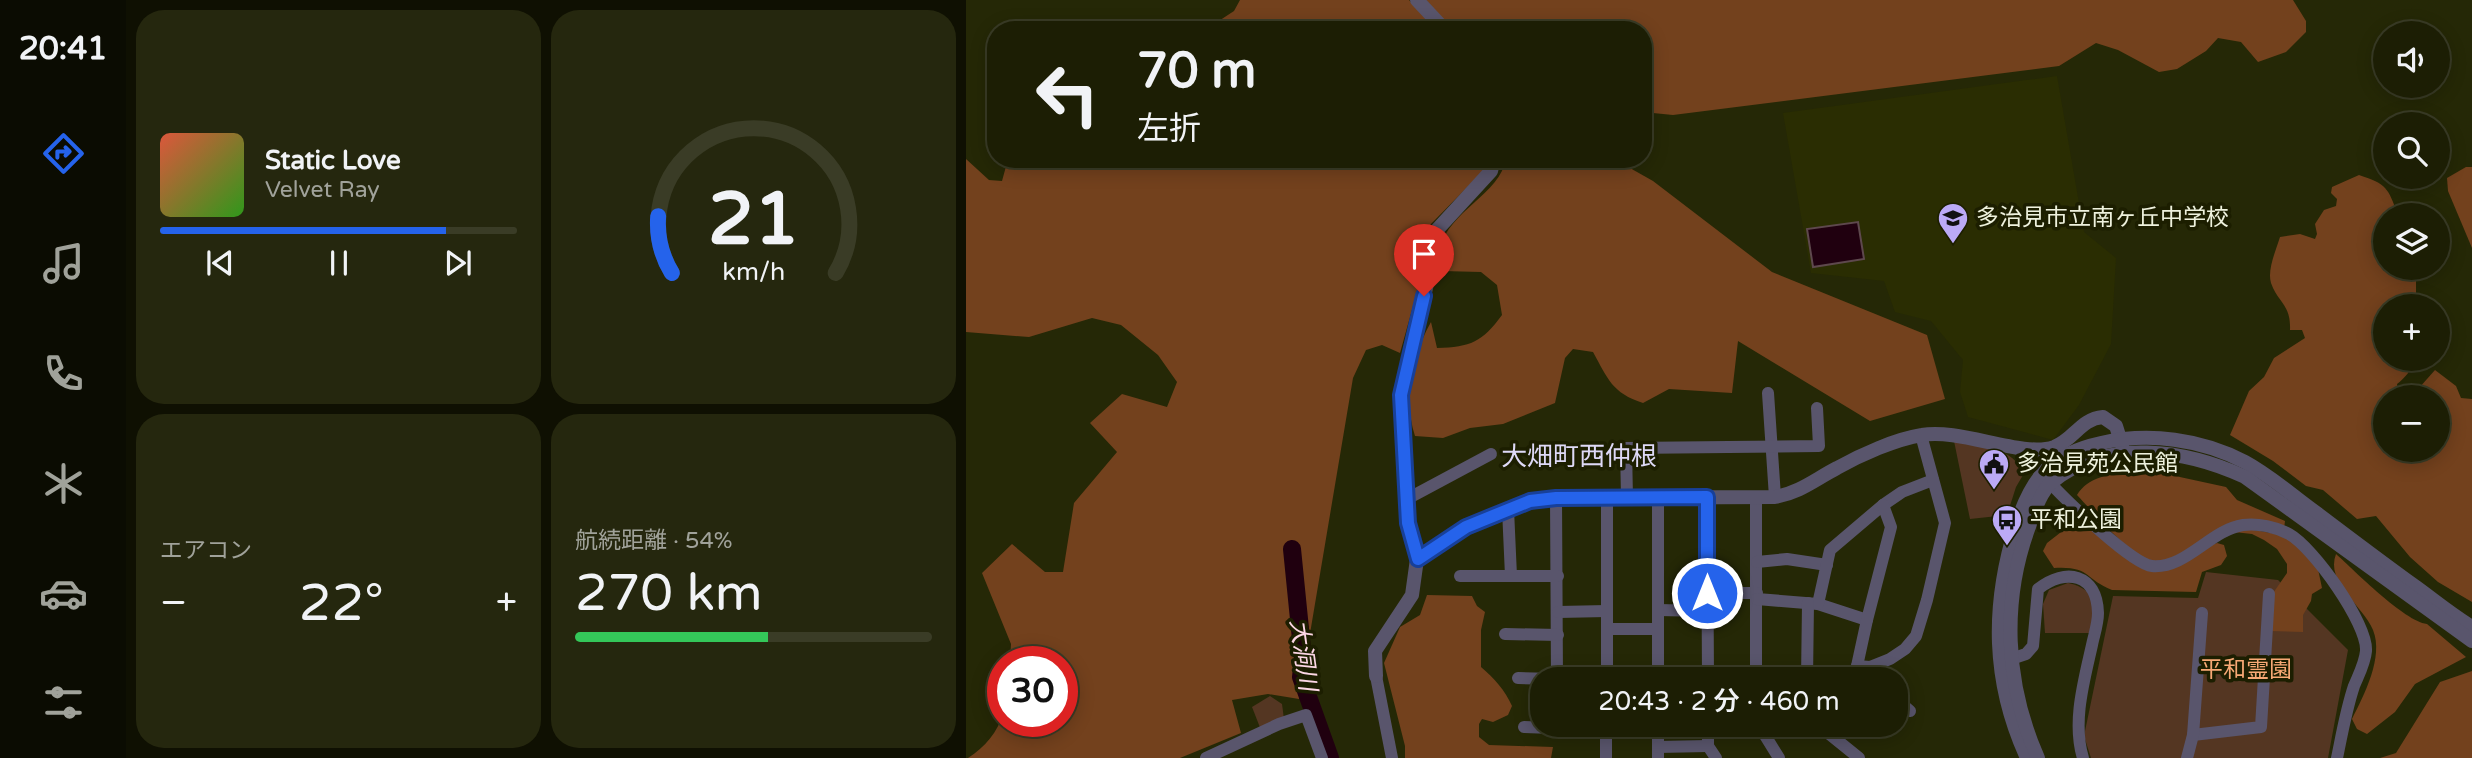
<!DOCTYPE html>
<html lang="ja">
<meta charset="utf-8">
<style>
body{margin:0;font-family:"Varela Round","Noto Sans JP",sans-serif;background:#25270e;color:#f1f3f6;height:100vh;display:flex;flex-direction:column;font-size:26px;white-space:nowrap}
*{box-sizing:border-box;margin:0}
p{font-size:23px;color:#a0a29a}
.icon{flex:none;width:38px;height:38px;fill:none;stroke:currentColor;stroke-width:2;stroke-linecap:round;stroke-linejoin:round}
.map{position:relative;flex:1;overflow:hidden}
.sheet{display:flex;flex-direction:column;gap:10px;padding:10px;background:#0f1002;width:840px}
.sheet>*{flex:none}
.banner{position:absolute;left:21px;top:21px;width:665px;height:147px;border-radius:28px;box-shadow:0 4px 18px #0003,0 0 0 2px #3a3c26;background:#1c1e04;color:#f1f3f6;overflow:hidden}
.controls{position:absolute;left:1407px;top:21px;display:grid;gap:14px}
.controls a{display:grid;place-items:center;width:77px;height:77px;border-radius:50%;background:#1c1e04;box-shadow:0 4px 18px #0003,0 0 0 2px #3a3c26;font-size:35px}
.speed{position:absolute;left:21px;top:646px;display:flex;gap:14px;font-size:35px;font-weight:700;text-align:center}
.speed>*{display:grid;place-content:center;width:91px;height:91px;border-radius:50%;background:#1c1e04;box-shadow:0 4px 18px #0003,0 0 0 2px #3a3c26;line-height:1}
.speed .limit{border:10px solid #d22;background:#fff;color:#111}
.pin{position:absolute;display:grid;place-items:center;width:60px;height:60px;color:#fff;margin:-72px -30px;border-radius:50% 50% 50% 0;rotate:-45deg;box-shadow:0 0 7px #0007}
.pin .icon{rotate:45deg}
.me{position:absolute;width:77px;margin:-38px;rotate:0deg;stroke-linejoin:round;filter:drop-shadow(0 0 5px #0008)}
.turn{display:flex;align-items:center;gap:24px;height:147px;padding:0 35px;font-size:32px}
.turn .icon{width:91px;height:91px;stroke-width:2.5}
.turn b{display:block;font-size:49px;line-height:60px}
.big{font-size:52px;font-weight:600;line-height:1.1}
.sheet .card{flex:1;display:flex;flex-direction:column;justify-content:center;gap:10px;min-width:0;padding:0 24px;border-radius:28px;background:#25270e}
.sheet .dial{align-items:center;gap:0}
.dial svg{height:182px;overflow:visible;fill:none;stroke:#3a3c26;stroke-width:7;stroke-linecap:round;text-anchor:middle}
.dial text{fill:#f1f3f6;stroke:none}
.song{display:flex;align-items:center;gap:21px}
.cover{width:84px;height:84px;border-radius:10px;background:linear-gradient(135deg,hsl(10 70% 55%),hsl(110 70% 35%))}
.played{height:7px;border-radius:4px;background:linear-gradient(90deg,#2563eb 80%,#3a3c26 80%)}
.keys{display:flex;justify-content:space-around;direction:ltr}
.heat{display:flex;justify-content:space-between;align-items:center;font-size:38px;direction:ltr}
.charge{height:10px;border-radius:5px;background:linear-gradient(90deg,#34c759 54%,#3a3c26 0)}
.sheet .tiles{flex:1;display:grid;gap:10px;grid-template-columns:repeat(2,1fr)}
.trip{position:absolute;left:564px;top:667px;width:378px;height:70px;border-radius:28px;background:#1c1e04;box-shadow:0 4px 18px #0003,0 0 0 2px #3a3c26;font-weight:600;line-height:70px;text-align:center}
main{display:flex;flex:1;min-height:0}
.dock{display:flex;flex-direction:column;width:126px;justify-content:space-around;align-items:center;background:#0b0c02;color:#a0a29a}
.dock .icon{width:49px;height:49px}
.dock .current{color:#2563eb}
.dock b{font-size:32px;color:#f1f3f6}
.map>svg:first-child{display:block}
</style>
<main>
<nav class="dock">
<b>20:41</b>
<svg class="icon current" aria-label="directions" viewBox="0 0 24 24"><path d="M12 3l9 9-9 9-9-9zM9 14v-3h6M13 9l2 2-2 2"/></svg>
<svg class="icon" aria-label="music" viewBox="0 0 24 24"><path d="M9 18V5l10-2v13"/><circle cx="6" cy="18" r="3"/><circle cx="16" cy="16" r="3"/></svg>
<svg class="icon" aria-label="phone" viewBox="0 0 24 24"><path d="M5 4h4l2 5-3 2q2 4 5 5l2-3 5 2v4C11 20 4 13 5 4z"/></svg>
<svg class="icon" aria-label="climate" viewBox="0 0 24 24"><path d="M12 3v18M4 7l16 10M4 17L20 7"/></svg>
<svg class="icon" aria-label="car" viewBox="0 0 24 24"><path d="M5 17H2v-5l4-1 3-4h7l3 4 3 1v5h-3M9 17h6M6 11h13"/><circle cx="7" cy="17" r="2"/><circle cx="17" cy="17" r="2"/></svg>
<svg class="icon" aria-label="filters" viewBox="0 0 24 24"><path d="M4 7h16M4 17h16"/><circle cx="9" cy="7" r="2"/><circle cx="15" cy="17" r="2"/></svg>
</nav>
<section class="sheet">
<div class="tiles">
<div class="card">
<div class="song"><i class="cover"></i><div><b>Static Love</b><p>Velvet Ray</p></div></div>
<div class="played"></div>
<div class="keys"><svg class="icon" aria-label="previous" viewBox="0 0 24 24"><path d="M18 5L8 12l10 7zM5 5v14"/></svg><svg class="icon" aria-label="pause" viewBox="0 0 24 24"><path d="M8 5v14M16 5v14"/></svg><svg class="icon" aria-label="next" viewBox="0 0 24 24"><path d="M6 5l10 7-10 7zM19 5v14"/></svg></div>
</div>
<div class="card dial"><svg viewBox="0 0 100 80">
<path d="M14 69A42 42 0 1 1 86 69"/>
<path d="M14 69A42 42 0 0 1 8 44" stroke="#2563eb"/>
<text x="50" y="56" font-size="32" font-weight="700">21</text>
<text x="50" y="72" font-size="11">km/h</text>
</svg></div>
<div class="card"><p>エアコン</p>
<div class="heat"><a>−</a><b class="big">22°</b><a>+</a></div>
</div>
<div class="card"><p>航続距離 · 54%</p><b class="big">270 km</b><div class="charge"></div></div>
</div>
</section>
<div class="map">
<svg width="1506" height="758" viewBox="0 0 1506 758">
<rect width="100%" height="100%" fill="#252806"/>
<path fill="#2a2d02" d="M1091,76L1118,232L1150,258L1145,344L1113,405L1087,440L1002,417L994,392L997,360L965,321L929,312L918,281L845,273L817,113Z"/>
<g fill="#543622">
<path d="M988,441C1014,447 1049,446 1057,475L1050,487L1041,515L1004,519Z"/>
<path d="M1240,572L1312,580L1382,650L1362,758H1125L1118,736L1147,596L1232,598Z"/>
<path d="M1102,583C1131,589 1131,608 1125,633H1079L1077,604L1083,590Z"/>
<path d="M304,696L316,704L318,719L295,730L286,707Z"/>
</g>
<g fill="#73411d">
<path d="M274,0H443L471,30H239L268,11Z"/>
<path d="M460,0H1327L1340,21V32L1320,52L1292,62L1275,42L1252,38L1240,51L1211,69L1193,72L1152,50L1130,43L1093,66L707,115L677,112V30H487Z"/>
<path d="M0,159L23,180L36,181L42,159H521L520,168L463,226L458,243L456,274L434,353L416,345L400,350L387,378L333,699L302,694L266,700L275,733L214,758H2C19,747 32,732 37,713V721H96V662L44,661L45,644L16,573L46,544L79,572H97L108,503L151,452L124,423L156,394L201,407L211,382L192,355L155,325L126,318L63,337L0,332Z"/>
<path d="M540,159H648L687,181L806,272L961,335L979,399L904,421L772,341L766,393L703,389L677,403C646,393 642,379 627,352L607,349L599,358L589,403L537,424L504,428L477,438L449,436C437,400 446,355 465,322L471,348C505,347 516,342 536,315L531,285L515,272L476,271C475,264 473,255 474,248C483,211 534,194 540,159Z"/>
<path d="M1500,167H1506V248L1482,191L1481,178Z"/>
<path d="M1393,175C1421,184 1422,188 1432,215H1419V268H1450V306H1419V359H1448C1446,370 1439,378 1431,384L1433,397H1419V450H1472V397H1445L1469,370L1490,386L1495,398L1506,399V602L1472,582L1444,557L1410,516L1391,519L1357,490L1340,486L1307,461L1264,435L1283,391L1298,377L1308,358L1339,338L1336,330H1324C1325,304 1312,303 1305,283C1301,270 1310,250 1314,237L1334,234L1349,239L1351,234L1349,224L1358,210L1370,206L1371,199L1365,193L1366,187Z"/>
<path d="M1164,472L1200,474L1260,487L1271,500L1319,521L1318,529L1287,520C1269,529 1205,564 1188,561C1163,556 1129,514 1111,495C1122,477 1144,474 1164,472Z"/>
<path d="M1277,528L1322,536L1352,569L1356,588L1346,594L1345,601L1337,615V632L1304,631L1305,596L1321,573V564L1311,549L1298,540L1286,534L1268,532Z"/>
<path d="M1099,529H1124L1181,569L1251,543L1258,545L1261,556L1255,565L1236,572L1230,592L1146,590C1118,579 1125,566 1088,568L1077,551L1081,543Z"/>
<path d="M1370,554C1389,571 1438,621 1461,624L1500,657L1449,684L1429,712L1401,734L1391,729L1386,719C1398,695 1418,657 1407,630C1397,605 1359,583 1370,554Z"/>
<path d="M461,595L506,596L511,606L519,612L515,630V667C528,678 539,690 546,706L542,715L527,722L516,719L513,724V737L523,745L587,747L585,758H439V746L418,663L434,627L454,615Z"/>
<path d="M1506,671V758H1414L1430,753L1474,682Z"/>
</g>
<path fill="#20000f" stroke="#5e484d" stroke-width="2" d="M892,222L898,259L847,267L841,229Z"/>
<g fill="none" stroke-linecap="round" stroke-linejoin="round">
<path stroke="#20000f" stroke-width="18" d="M326,549L337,659L335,677L364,758"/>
<g stroke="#59556c" stroke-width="12">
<path d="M802,393L809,497"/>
<path d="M1084,483C1100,500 1166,564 1186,566C1220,569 1244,530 1277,525C1292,523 1310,527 1323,534C1347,547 1402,624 1400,651C1399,663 1393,674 1388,686C1380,710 1376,734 1371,758"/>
<path d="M741,497L742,679"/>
<path d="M790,497V679"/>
<path d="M590,498L591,679"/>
<path d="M661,498L660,448L853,446L851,408"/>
<path d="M441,499L525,454"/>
<path d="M542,509L545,576"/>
<path d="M791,562L821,559L861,565"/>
<path d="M494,576H592"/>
<path d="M741,593H791"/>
<path d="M791,599L852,604L901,620"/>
<path d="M852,604L864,550L917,505L936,492L967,480"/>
<path d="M692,610L741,611"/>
<path d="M592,612L641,611"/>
<path d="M641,629H692"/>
<path d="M539,634L592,635"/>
<path d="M1045,659L1060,654L1067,646L1072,589C1100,567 1131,574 1132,613C1132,624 1128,635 1126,645C1118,681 1106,722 1117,758"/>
<path d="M891,666L904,667L924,659L939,649L950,636L961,600L979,523L955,435"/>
<path d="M410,676L426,758"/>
<path d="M552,678L591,679"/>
<path d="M641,679V499"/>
<path d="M692,679V497"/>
<path d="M841,679L842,603"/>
<path d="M907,679L891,666L901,620L925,527L917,505"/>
<path d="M929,698L944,711"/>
<path d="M692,724V758"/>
<path d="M742,724V746L750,758"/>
<path d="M792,724L813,758"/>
<path d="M851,724L893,758"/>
<path d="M558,727L640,730"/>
<path d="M1227,735L1295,727L1303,594"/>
<path d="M692,747L742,746"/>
<path d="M240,758L313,724L340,715L356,758"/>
<path d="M640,758V724"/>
<path d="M1221,758L1227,735L1236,613"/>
</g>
<g stroke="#59556c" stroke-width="14">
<path d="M451,0L479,30"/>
<path d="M451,559C493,529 538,504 590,498L809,497C835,492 848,480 871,468C894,455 930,439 956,435C994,428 1056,458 1088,447C1109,439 1114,419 1137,417L1150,426L1156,445"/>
<path d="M410,676L409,651L446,595L451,559L442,523L435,395L464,271L469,232L525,171L528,159"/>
<path d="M1061,758C1026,682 1025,606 1050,526C1065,478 1084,454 1135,443C1183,432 1235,439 1279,462C1305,476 1328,497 1352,514C1385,539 1417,563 1450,587C1468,600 1486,615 1506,627"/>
<path d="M1072,758C1039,684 1035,600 1064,524C1069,510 1075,491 1086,482C1140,437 1221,450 1279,477L1506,641"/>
</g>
</g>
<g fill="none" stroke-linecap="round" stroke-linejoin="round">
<g stroke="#184099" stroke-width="18">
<path id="route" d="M458,296L435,395L442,523L452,559L500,527L564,501L590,498L741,497V593"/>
</g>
<use href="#route" stroke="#2563eb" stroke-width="12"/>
</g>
<defs>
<g id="school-pin" transform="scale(1.575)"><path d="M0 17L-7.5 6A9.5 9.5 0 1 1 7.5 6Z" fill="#bbaaf6" stroke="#1c1e00"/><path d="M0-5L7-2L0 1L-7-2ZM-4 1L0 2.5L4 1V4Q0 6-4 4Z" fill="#111"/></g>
<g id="civic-pin" transform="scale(1.575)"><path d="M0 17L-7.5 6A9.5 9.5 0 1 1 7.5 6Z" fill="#bbaaf6" stroke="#1c1e00"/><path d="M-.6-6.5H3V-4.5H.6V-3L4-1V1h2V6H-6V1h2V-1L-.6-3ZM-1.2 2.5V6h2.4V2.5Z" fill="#111"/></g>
<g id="bus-pin" transform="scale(1.575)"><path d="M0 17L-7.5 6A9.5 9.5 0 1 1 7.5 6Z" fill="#bbaaf6" stroke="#1c1e00"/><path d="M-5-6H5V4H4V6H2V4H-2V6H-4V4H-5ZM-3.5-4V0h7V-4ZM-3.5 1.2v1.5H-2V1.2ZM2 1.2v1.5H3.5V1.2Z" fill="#111"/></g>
</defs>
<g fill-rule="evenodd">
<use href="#school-pin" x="987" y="218"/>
<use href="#civic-pin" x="1028" y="464"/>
<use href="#bus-pin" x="1041" y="520"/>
</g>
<g text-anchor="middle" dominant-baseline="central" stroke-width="7" stroke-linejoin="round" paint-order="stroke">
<g font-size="23" fill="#eef1dd" stroke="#1c1e00" text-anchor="start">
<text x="1010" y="218">多治見市立南ヶ丘中学校</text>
<text x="1051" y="464">多治見苑公民館</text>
<text x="1064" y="520">平和公園</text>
</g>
<g font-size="23" fill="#f8a975" stroke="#1c1e00">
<text x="1280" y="670">平和霊園</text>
</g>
<g font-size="24" font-style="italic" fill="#fdd7e5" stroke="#1c1e00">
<text transform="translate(337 655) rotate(82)">大洞川</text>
</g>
<g font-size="26" fill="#ded9f6" stroke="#1c1e00">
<text x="613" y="456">大畑町西仲根</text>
</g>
</g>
</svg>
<div class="controls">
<a><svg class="icon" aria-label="sound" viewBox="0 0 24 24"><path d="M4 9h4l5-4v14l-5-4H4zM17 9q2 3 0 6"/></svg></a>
<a><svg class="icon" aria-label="search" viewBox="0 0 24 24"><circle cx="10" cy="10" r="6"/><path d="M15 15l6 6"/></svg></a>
<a><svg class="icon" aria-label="layers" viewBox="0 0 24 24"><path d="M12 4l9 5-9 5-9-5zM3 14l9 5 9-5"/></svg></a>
<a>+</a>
<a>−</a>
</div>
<div class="speed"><div class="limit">30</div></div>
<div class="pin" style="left:458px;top:296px;background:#d93025"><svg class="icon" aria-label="arrive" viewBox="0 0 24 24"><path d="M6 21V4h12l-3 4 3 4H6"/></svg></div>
<svg class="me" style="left:741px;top:593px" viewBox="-20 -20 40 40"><circle r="17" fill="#2563eb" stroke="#fff" stroke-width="3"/><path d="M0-11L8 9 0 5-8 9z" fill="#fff"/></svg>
<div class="trip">20:43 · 2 分 · 460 m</div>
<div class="banner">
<div class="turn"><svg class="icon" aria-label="left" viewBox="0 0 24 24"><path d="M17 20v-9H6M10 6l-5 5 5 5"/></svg><div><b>70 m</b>左折</div></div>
</div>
</div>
</main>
